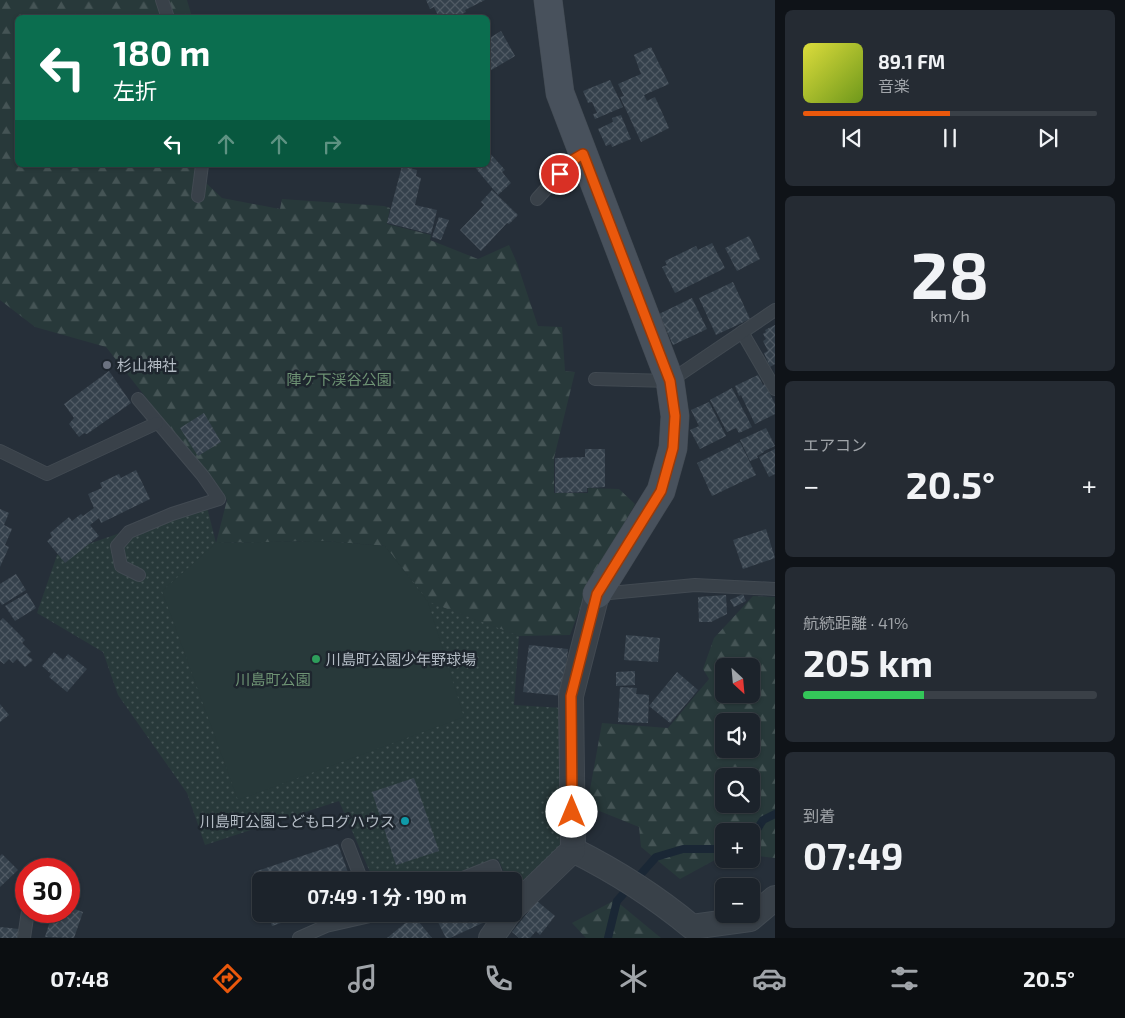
<!DOCTYPE html>
<html lang="ja">
<meta charset="utf-8">
<style>
body{margin:0;font-family:"Exo 2","Noto Sans JP",sans-serif;background:#252b33;color:#f1f3f6;height:100vh;display:flex;flex-direction:column;font-size:19px;white-space:nowrap}
*{box-sizing:border-box;margin:0}
p{font-size:16px;color:#a0a4a9}
.icon{flex:none;width:28px;height:28px;fill:none;stroke:currentColor;stroke-width:2;stroke-linecap:round;stroke-linejoin:round}
.map{position:relative;flex:1;overflow:hidden}
.drawer{display:flex;flex-direction:column;gap:10px;padding:10px;background:#0f1318;width:350px}
.drawer>*{flex:none}
.banner{position:absolute;left:15px;top:15px;width:475px;height:152px;border-radius:8px;box-shadow:0 1px 4px #0004,0 0 0 1px #3a4047;background:#0b6e4f;color:#fff;overflow:hidden}
.needle{width:32px;rotate:154deg}
.controls{position:absolute;left:715px;top:658px;display:grid;gap:10px}
.controls a{display:grid;place-items:center;width:45px;height:45px;border-radius:8px;background:#1c232b;box-shadow:0 1px 4px #0004,0 0 0 1px #3a4047;font-size:25px}
.speed{position:absolute;left:15px;top:858px;display:flex;gap:10px;font-size:25px;font-weight:700;text-align:center}
.speed>*{display:grid;place-content:center;width:65px;height:65px;border-radius:50%;background:#1c232b;box-shadow:0 1px 4px #0004,0 0 0 1px #3a4047;line-height:1}
.speed .limit{border:8px solid #d22;background:#fff;color:#111}
.pin{position:absolute;display:grid;place-items:center;width:42px;height:42px;color:#fff;margin:-21px;border:2px solid #fff;border-radius:50%;box-shadow:0 1px 5px #0007}
.me{position:absolute;width:55px;margin:-28px;rotate:0deg;stroke-linejoin:round;filter:drop-shadow(0 0 4px #0008)}
.turn{display:flex;align-items:center;gap:18px;height:105px;padding:0 15px;font-size:22px}
.turn .icon{width:65px;height:65px;stroke-width:2.5}
.turn b{display:block;font-size:35px;line-height:42px}
.lanes{display:flex;align-items:center;height:48px;padding:0 15px;background:#0003;justify-content:center;gap:25px;direction:ltr}
.lanes .off{opacity:.35}
.big{font-size:38px;font-weight:700;line-height:1.1}
.drawer .tile{flex:1;display:flex;flex-direction:column;justify-content:center;gap:8px;min-width:0;padding:0 18px;border-radius:8px;background:#252b33}
.drawer .dial{align-items:center;gap:0}
.dial b{font-size:65px;line-height:1}
.song{display:flex;align-items:center;gap:15px}
.cover{width:60px;height:60px;border-radius:8px;background:linear-gradient(135deg,hsl(60 70% 55%),hsl(80 70% 35%))}
.played{height:5px;border-radius:2px;background:linear-gradient(90deg,#ea580c 50%,#3a4047 50%)}
.keys{display:flex;justify-content:space-around;direction:ltr}
.heat{display:flex;justify-content:space-between;align-items:center;font-size:28px;direction:ltr}
.charge{height:8px;border-radius:4px;background:linear-gradient(90deg,#34c759 41%,#3a4047 0)}
.trip{position:absolute;left:252px;top:872px;width:270px;height:50px;border-radius:8px;background:#1c232b;box-shadow:0 1px 4px #0004,0 0 0 1px #3a4047;font-weight:700;line-height:50px;text-align:center}
.tabs{display:flex;height:80px;justify-content:space-around;align-items:center;background:#0b0e11;color:#a0a4a9}
.tabs .icon{width:35px;height:35px}
.tabs .current{color:#ea580c}
.tabs b{font-size:22px;color:#f1f3f6}
main{display:flex;flex:1;min-height:0}
.map>svg:first-child{display:block}
</style>
<main>
<div class="map">
<svg width="775" height="938" viewBox="0 0 775 938">
<defs>
<pattern id="forest-firs" width="22" height="20" patternUnits="userSpaceOnUse" patternTransform="scale(1.25)"><rect width="22" height="20" fill="#28393a"/><path d="M5 1l3.5 6h-7zM16 11l3.5 6h-7z" fill="#455455"/></pattern>
<pattern id="park-dots" width="8" height="8" patternUnits="userSpaceOnUse" patternTransform="scale(1.25)"><rect width="8" height="8" fill="#28393a"/><path d="M2 2h.1M6 6h.1" fill="none" stroke="#455455" stroke-width="1.8" stroke-linecap="round"/></pattern>
<pattern id="building-cross-hatch" width="8" height="8" patternUnits="userSpaceOnUse" patternTransform="scale(1.25)"><rect width="8" height="8" fill="#35414c"/><path d="M0 0l8 8M0 8l8-8" fill="none" stroke="#505a64"/></pattern>
</defs>
<rect width="100%" height="100%" fill="#262f39"/>
<g fill="url(#forest-firs)" fill-rule="evenodd">
<path d="M0,0H187L192,17L18,18V165H207L206,183L222,198L280,209L282,199L384,206L390,208L387,224L431,235L430,240L478,259L509,245L517,263L538,326L562,327L565,371L575,372L554,458V493H588V488L619,489L635,504L586,592L570,635L519,636L428,602L385,546L323,541L216,543L227,500L106,347L35,327L0,300Z"/>
<path d="M753,596L775,597V858L751,855V831H724V855L680,879L641,847L639,827L587,806L602,723L668,728L709,679L703,669L714,638ZM724,666H751V694H724ZM724,721H751V749H724ZM724,776H751V804H724Z"/>
<path d="M615,900L661,938H586L572,923Z"/>
</g>
<path fill="url(#park-dots)" d="M206,503L216,543L323,541L385,546L429,602L519,636L514,705L563,708L565,850L514,893V881H508L498,859L440,881H374L339,801L205,845L187,793L118,695L103,652L37,613L57,555Z"/>
<path fill="#28393a" d="M323,541L385,546L428,602L464,717L238,800L162,591L216,543Z"/>
<g fill="none" stroke-linecap="round" stroke-linejoin="round">
<g stroke="#1a2735" stroke-width="8">
<path d="M751,839L763,820L775,814"/>
<path d="M608,938L617,901L656,857L683,849H724"/>
</g>
</g>
<g fill="url(#building-cross-hatch)">
<path d="M426,0H485L465,10L466,12L460,15L461,18H439L434,7L430,9Z"/>
<path d="M501,31L515,56L488,72V39Z"/>
<path d="M651,47L669,84L644,95L647,101L655,97L669,128L641,142L620,97L624,96L618,84L641,74L634,55Z"/>
<path d="M610,80L623,107L595,119L593,114L597,113L592,102L588,103L583,91Z"/>
<path d="M621,115L631,139L612,147L611,144L606,146L598,129L613,122L612,118Z"/>
<path d="M488,151L505,170L502,172L511,183L498,195L473,165H488Z"/>
<path d="M402,166L417,170L416,176L421,178L415,205L437,210L431,234L387,223Z"/>
<path d="M492,190L518,215L509,224L507,223L481,251L460,230L484,205L481,202Z"/>
<path d="M439,217L449,220L441,240L432,237Z"/>
<path d="M749,236L760,259L737,271L725,248Z"/>
<path d="M712,243L725,268L675,293L662,267L667,265L665,261L696,246L698,250Z"/>
<path d="M733,282L750,319L716,335L699,298Z"/>
<path d="M692,298L707,329L673,345L659,314Z"/>
<path d="M775,325V364L770,367L764,353L768,351L763,341L766,339L763,334L766,332L765,330Z"/>
<path d="M109,371L131,403L87,434L84,433L79,437L69,424L74,418L64,404Z"/>
<path d="M758,375L763,385L765,384L775,404V414L755,424L741,395L739,396L735,386Z"/>
<path d="M732,388L752,427L739,433L736,428L727,432L710,400Z"/>
<path d="M709,402L726,436L700,449L690,430L699,426L691,410Z"/>
<path d="M204,413L221,442L198,456L180,428Z"/>
<path d="M766,428L775,446L764,451V452L757,456L758,458L750,461L740,440Z"/>
<path d="M740,442L756,475L712,496L697,463Z"/>
<path d="M585,449H605V487L587,488V492L555,493V458L585,457Z"/>
<path d="M775,449V474L769,477L759,457Z"/>
<path d="M136,470L150,499L101,523L99,518L90,525L99,536L65,563L47,541L52,537L50,533L69,517L72,521L81,514L83,516L94,508L88,494L102,488L100,483L119,474L121,478Z"/>
<path d="M0,509L9,513L4,525L12,529L5,545L9,547L0,567Z"/>
<path d="M766,529L775,558L743,569L733,540Z"/>
<path d="M16,574L26,590L2,605L0,602V584Z"/>
<path d="M27,593L36,608L15,621L5,606Z"/>
<path d="M743,594L746,601L734,607L730,600Z"/>
<path d="M726,595L727,614L711,622H699L698,597Z"/>
<path d="M3,618L25,640L22,643L31,652L27,655L33,660L25,667L17,659L13,663L9,659L4,664L0,661V621Z"/>
<path d="M626,635L660,638L658,662L624,660Z"/>
<path d="M529,645L568,649L563,696L523,692Z"/>
<path d="M54,652L63,660L68,654L87,669L67,692L49,677L51,674L42,666Z"/>
<path d="M635,671V685L616,686V672Z"/>
<path d="M677,672L698,690L670,723L649,706Z"/>
<path d="M620,687L637,688L636,694L649,695L648,723L618,722Z"/>
<path d="M0,704L9,715L0,722Z"/>
<path d="M414,778L439,851L396,865L372,792Z"/>
<path d="M338,844L351,881H261V892L254,872Z"/>
<path d="M2,854L18,870L0,887V856Z"/>
<path d="M537,901L555,916L540,935L536,931L530,938H519L512,932Z"/>
<path d="M69,907L83,912L74,938L45,937L53,911H69Z"/>
<path d="M268,914H308L272,926Z"/>
<path d="M434,914H497L498,916L450,938H446Z"/>
<path d="M414,916L432,938H387Z"/>
<path d="M0,927L19,929L18,938H0Z"/>
</g>
<g fill="none" stroke-linecap="round" stroke-linejoin="round">
<g stroke="#424a52" stroke-width="14">
<g id="lane">
<path d="M162,0L168,18"/>
<path d="M198,196L202,165"/>
<path d="M537,199L571,161L583,154"/>
<path d="M742,332L775,389"/>
<path d="M595,379L670,381L775,310"/>
<path d="M138,399L203,476L219,499L172,514L129,532L117,546L121,566L139,575"/>
<path d="M0,451L47,474L157,423"/>
<path d="M599,594L695,585L775,589"/>
<path d="M348,845L362,881"/>
<path d="M455,881L493,866L499,881"/>
<path d="M24,938L28,911"/>
<path d="M299,938L326,926L379,914"/>
</g>
</g>
<g stroke="#424a52" stroke-width="26">
<g id="street">
<path d="M573,850C615,871 656,897 692,927L750,919L775,898"/>
<path d="M514,907L573,850L571,696L597,594"/>
<path d="M491,938L508,914"/>
</g>
</g>
<g stroke="#424a52" stroke-width="29">
<path id="secondary" d="M548,0L560,93L670,381L675,416L673,448L661,491L597,594"/>
</g>
<use href="#lane" stroke="#394149" stroke-width="12"/>
<use href="#street" stroke="#394149" stroke-width="24"/>
<use href="#secondary" stroke="#48515c" stroke-width="28"/>
</g>
<g fill="none" stroke-linecap="round" stroke-linejoin="round">
<g stroke="#983908" stroke-width="12">
<path id="route" d="M560,174L571,161L583,154L670,381L675,416L673,448L661,491L597,594L571,696L572,812"/>
</g>
<use href="#route" stroke="#ea580c" stroke-width="9"/>
</g>
<circle fill="#6b7280" stroke="#1e262e" stroke-width="2" cx="107" cy="365" r="5"/>
<circle fill="#2e9e5b" stroke="#1e262e" stroke-width="2" cx="316" cy="659" r="5"/>
<circle fill="#0f9aa8" stroke="#1e262e" stroke-width="2" cx="405" cy="821" r="5"/>
<g text-anchor="middle" dominant-baseline="central" stroke-width="5" stroke-linejoin="round" paint-order="stroke">
<g font-size="15" fill="#b4bcc5" stroke="#1e262e" text-anchor="start">
<text x="117" y="365">杉山神社</text>
<text x="326" y="659">川島町公園少年野球場</text>
<text x="395" y="821" text-anchor="end">川島町公園こどもログハウス</text>
</g>
<g font-size="15" fill="#6e9374" stroke="#1e262e">
<text x="339" y="379">陣ケ下渓谷公園</text>
<text x="273" y="679">川島町公園</text>
</g>
</g>
</svg>
<div class="controls">
<a><svg class="needle" viewBox="-14 -14 28 28"><path d="M0-13l5 13h-10z" fill="#e53935"/><path d="M0 13l5-13h-10z" fill="#a0a4a9"/></svg></a>
<a><svg class="icon" aria-label="sound" viewBox="0 0 24 24"><path d="M4 9h4l5-4v14l-5-4H4zM17 9q2 3 0 6"/></svg></a>
<a><svg class="icon" aria-label="search" viewBox="0 0 24 24"><circle cx="10" cy="10" r="6"/><path d="M15 15l6 6"/></svg></a>
<a>+</a>
<a>−</a>
</div>
<div class="speed"><div class="limit">30</div></div>
<div class="pin" style="left:560px;top:174px;background:#d93025"><svg class="icon" aria-label="arrive" viewBox="0 0 24 24"><path d="M6 21V4h12l-3 4 3 4H6"/></svg></div>
<svg class="me" style="left:572px;top:812px" viewBox="-20 -20 40 40"><circle r="19" fill="#fff"/><path d="M0-13L10 11 0 6-10 11z" fill="#ea580c"/></svg>
<div class="trip">07:49 · 1 分 · 190 m</div>
<div class="banner">
<div class="turn"><svg class="icon" aria-label="left" viewBox="0 0 24 24"><path d="M17 20v-9H6M10 6l-5 5 5 5"/></svg><div><b>180 m</b>左折</div></div>
<div class="lanes"><svg class="icon" aria-label="left" viewBox="0 0 24 24"><path d="M17 20v-9H6M10 6l-5 5 5 5"/></svg><svg class="icon off" aria-label="ahead" viewBox="0 0 24 24"><path d="M12 20V5M6 11l6-6 6 6"/></svg><svg class="icon off" aria-label="ahead" viewBox="0 0 24 24"><path d="M12 20V5M6 11l6-6 6 6"/></svg><svg class="icon off" aria-label="right" viewBox="0 0 24 24"><path d="M7 20v-9h11M14 6l5 5-5 5"/></svg></div>
</div>
</div>
<section class="drawer">
<div class="tile">
<div class="song"><i class="cover"></i><div><b>89.1 FM</b><p>音楽</p></div></div>
<div class="played"></div>
<div class="keys"><svg class="icon" aria-label="previous" viewBox="0 0 24 24"><path d="M18 5L8 12l10 7zM5 5v14"/></svg><svg class="icon" aria-label="pause" viewBox="0 0 24 24"><path d="M8 5v14M16 5v14"/></svg><svg class="icon" aria-label="next" viewBox="0 0 24 24"><path d="M6 5l10 7-10 7zM19 5v14"/></svg></div>
</div>
<div class="tile dial"><b>28</b><p>km/h</p></div>
<div class="tile"><p>エアコン</p>
<div class="heat"><a>−</a><b class="big">20.5°</b><a>+</a></div>
</div>
<div class="tile"><p>航続距離 · 41%</p><b class="big">205 km</b><div class="charge"></div></div>
<div class="tile"><p>到着</p><b class="big">07:49</b></div>
</section>
</main>
<nav class="tabs">
<b>07:48</b>
<svg class="icon current" aria-label="directions" viewBox="0 0 24 24"><path d="M12 3l9 9-9 9-9-9zM9 14v-3h6M13 9l2 2-2 2"/></svg>
<svg class="icon" aria-label="music" viewBox="0 0 24 24"><path d="M9 18V5l10-2v13"/><circle cx="6" cy="18" r="3"/><circle cx="16" cy="16" r="3"/></svg>
<svg class="icon" aria-label="phone" viewBox="0 0 24 24"><path d="M5 4h4l2 5-3 2q2 4 5 5l2-3 5 2v4C11 20 4 13 5 4z"/></svg>
<svg class="icon" aria-label="climate" viewBox="0 0 24 24"><path d="M12 3v18M4 7l16 10M4 17L20 7"/></svg>
<svg class="icon" aria-label="car" viewBox="0 0 24 24"><path d="M5 17H2v-5l4-1 3-4h7l3 4 3 1v5h-3M9 17h6M6 11h13"/><circle cx="7" cy="17" r="2"/><circle cx="17" cy="17" r="2"/></svg>
<svg class="icon" aria-label="filters" viewBox="0 0 24 24"><path d="M4 7h16M4 17h16"/><circle cx="9" cy="7" r="2"/><circle cx="15" cy="17" r="2"/></svg>
<b>20.5°</b>
</nav>
